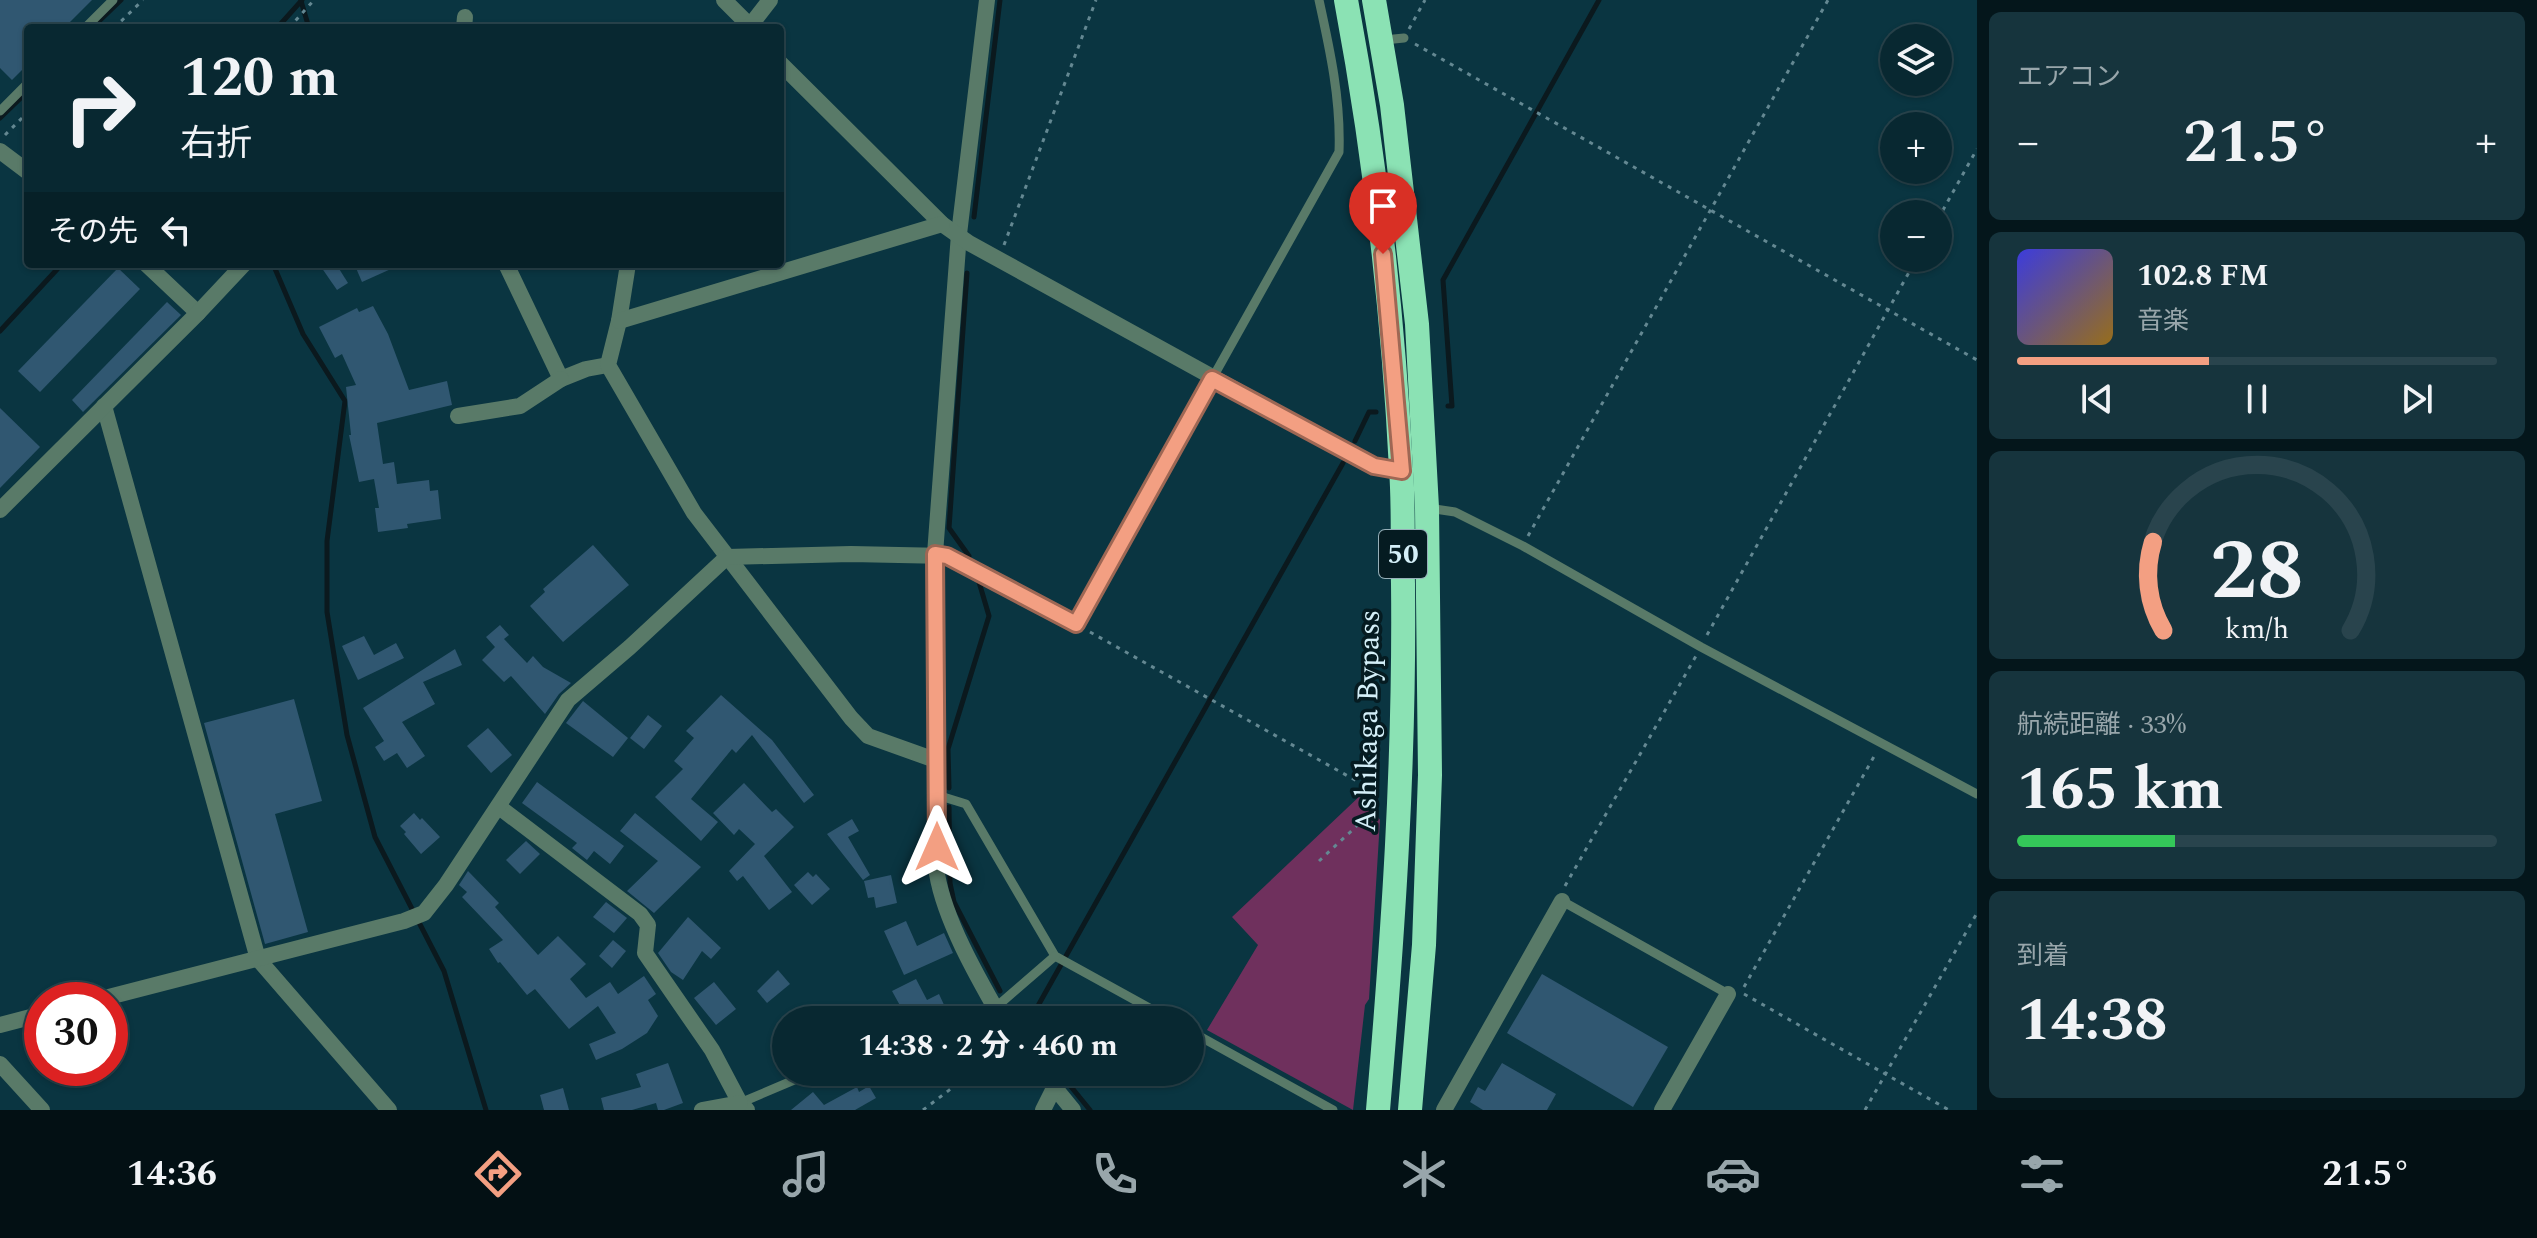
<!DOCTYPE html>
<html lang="ja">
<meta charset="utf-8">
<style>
body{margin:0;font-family:Spectral,"Noto Sans JP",serif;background:#16343d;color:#f1f3f6;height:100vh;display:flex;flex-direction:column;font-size:30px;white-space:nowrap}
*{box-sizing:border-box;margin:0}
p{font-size:26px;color:#98a6ab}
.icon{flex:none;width:44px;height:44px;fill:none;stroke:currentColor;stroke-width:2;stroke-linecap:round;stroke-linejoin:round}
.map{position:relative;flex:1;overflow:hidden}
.side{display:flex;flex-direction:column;gap:12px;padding:12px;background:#04161b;width:560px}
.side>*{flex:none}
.guide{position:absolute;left:24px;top:24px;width:760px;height:244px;border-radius:8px;box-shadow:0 2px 6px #0004,0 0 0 2px #29444d;background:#082831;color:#f1f3f6;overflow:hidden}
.tools{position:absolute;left:1880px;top:24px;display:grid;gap:16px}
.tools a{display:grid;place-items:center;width:72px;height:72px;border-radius:50%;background:#082831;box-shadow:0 2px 6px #0004,0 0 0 2px #29444d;font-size:40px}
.speed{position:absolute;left:24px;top:982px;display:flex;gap:16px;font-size:40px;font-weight:700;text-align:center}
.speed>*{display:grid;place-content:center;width:104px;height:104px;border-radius:50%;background:#082831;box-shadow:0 2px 6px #0004,0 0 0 2px #29444d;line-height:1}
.speed .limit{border:12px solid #d22;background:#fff;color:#111}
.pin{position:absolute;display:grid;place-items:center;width:68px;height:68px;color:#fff;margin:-82px -34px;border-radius:50% 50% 50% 0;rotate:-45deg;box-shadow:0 0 8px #0007}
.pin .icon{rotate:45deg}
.me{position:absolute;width:88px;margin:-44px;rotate:0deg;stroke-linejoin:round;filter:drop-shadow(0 0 6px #0008)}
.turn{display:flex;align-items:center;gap:28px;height:168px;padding:0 24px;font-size:36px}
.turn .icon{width:104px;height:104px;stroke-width:2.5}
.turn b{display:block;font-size:56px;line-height:68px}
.then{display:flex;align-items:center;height:76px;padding:0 24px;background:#0003;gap:16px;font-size:30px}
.big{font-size:60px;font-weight:700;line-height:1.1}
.side .widget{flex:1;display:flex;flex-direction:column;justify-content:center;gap:12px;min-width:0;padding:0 28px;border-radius:12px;background:#16343d}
.side .dial{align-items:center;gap:0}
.dial svg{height:208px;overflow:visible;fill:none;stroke:#29444d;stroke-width:7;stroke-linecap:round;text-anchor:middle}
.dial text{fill:#f1f3f6;stroke:none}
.song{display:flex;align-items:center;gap:24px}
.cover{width:96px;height:96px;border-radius:12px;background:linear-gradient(135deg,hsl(240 70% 55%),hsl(40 70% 35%))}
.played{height:8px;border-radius:4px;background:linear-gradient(90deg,#f39f82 40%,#29444d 40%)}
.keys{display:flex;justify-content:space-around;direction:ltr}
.heat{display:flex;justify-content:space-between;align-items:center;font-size:44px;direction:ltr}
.charge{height:12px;border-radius:6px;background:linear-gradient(90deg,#34c759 33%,#29444d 0)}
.trip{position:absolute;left:772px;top:1006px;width:432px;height:80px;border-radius:40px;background:#082831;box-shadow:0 2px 6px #0004,0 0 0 2px #29444d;font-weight:700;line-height:80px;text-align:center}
.dock{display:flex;height:128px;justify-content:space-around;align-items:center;background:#031014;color:#98a6ab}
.dock .icon{width:56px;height:56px}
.dock .current{color:#f39f82}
.dock b{font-size:36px;color:#f1f3f6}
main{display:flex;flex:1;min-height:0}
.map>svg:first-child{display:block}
</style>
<main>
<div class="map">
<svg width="1977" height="1110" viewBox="0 0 1977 1110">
<rect width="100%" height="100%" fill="#0a3541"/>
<path fill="#6f305d" d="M1363,793L1380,820L1369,999L1365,1005L1353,1110L1207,1030L1258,945L1232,917Z"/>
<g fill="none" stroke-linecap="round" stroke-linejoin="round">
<g stroke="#0b191e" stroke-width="5">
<path d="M301,1L309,28"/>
<path d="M92,28L121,0"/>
<path d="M277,28L302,0"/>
<path d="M0,118L28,91"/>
<path d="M974,217L1000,0"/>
<path d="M273,264L303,334L345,401L327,541V612L347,735L375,837L444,971L486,1110"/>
<path d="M967,273L949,528L969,556"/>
<path d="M0,331L62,264"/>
<path d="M1448,406H1452L1443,280L1599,0"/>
<path d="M1355,441L1369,412H1376"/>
<path d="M949,788L948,749L989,616L979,582"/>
<path d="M949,807L950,883L954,902L1000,991"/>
<path d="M1010,1013L1016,1020"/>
<path d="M1030,1020L1343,463"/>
<path d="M1059,1072L1090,1110"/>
</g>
</g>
<g fill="#305771">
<path d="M0,0H92L64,28H28V64L12,80L0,68Z"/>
<path d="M319,264H336L348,283L337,290Z"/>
<path d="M364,264H402L362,282L356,268Z"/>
<path d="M118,268L140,289L40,392L18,371Z"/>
<path d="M167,302L181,315L83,412L72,400Z"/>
<path d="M373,306L388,334L409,390L447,381L452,405L377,423L383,464L394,462L397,484L429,480L430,491L438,490L441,519L407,524L408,528L378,532L375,508H379L374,479L359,482L349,435H351L346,387L356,385L342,354L335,358L319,327L357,308L359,312Z"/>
<path d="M0,408L40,447L0,488Z"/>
<path d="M593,545L629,585L563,642L530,606L545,592L543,589Z"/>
<path d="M500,625L509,635L504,639L527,663L533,656L543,667L571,683L559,694L545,714L511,676L504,682L482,660L495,647L486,637Z"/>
<path d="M364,636L374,655L396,643L404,658L358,680L342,646Z"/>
<path d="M455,649L462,665L423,682L435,704L402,722L425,756L407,768L397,753L384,761L375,747L384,741L363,708Z"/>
<path d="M721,695L772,740L814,795L804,803L752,735L736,753L732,749L691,799L718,822L701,841L655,797L683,769L674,761L694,738L686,731Z"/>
<path d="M294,699L322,801L275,814L308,932L265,944L204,723Z"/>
<path d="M583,701L628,738L613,757L566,723Z"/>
<path d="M648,715L662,726L644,749L630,738Z"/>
<path d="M488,728L512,755L491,773L467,746Z"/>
<path d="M537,782L624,846L610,864L594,851L587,860L572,848L577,843L522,803Z"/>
<path d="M744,783L772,812L776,809L794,827L764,856L792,892L769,910L743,876L737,881L729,871L755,844L739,829L734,835L713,813Z"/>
<path d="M414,813L420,820L422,818L440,837L421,854L404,834L406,832L400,826Z"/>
<path d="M635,813L701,867L654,913L627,891L658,861L620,831Z"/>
<path d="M852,819L859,831L848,837L870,875L863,880L827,834Z"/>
<path d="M526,841L540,854L520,874L506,860Z"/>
<path d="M468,871L499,903L495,907L538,955L558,936L586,964L570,979L586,998L610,982L618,994L644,976L656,994L648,1000L658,1016L647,1033L622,1049L596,1060L589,1044L616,1033L598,1006L569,1029L535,989L527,995L500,962L498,963L489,949L503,940L462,897L467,892L459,885Z"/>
<path d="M808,872L813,877L816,874L830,889L812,905L794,885Z"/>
<path d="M891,875L897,903L876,908L874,897L868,898L864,881Z"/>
<path d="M606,902L627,918L614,933L593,917Z"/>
<path d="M688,917L721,948L711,959L702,951L683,980L671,972L658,953Z"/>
<path d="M906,921L917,946L944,933L953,953L904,975L884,931Z"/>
<path d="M613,940L626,951L612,968L599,956Z"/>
<path d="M778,970L790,984L767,1003L757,991Z"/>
<path d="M1542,974L1668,1047L1633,1107L1507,1033Z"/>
<path d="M916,979L927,1000L939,994L951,1020H908L892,991Z"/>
<path d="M714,982L736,1009L716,1025L694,998Z"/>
<path d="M668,1063L683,1103L664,1110H658L656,1103L632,1110H604L601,1098L641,1087L636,1074Z"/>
<path d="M1502,1063L1556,1094L1547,1110H1483L1470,1102L1478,1087L1485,1091Z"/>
<path d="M869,1086L876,1098L855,1110H791L813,1092L824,1105L857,1087L859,1092Z"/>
<path d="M563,1088L569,1110H544L540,1095Z"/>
</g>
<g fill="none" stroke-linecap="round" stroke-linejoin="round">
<g stroke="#648892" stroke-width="3" stroke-dasharray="4 6" stroke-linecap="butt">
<path d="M114,28L143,0"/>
<path d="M289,28L314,0"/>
<path d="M1409,29L1425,0"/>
<path d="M1415,44L1977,360"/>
<path d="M5,135L28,112"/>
<path d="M1938,219L1977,149"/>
<path d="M1004,245L1096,0"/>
<path d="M1528,536L1828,0"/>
<path d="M1090,632L1364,785L1375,795L1376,809"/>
<path d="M1707,635L1917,258"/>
<path d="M1319,861L1375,809"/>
<path d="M1565,886L1696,656"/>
<path d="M1744,987L1876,753"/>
<path d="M1744,994L1949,1110"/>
<path d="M923,1110L973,1072"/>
<path d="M1865,1110L1977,913"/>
</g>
<g stroke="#597a68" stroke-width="9">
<path d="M85,28L113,0"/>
<path d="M1384,40L1404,38"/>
<path d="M0,111L28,83"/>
<path d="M1212,379L1339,152C1341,100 1330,50 1319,0"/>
<path d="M1428,508L1455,512L1523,546L1701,647L1977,794"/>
<path d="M937,795L966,804L1055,956L1171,1020"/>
<path d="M1562,901L1728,994"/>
<path d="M968,1020L995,1008L1055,956"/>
<path d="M1190,1031L1333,1110"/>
<path d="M740,1103L813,1072"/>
</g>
<g stroke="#597a68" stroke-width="16">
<path d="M724,0L752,28"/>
<path d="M987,0L959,234L935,554L937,874C945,921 978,978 1002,1020"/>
<path d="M750,26L770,0"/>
<path d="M464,28L465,17"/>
<path d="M780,63L942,224L969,243L1374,466L1402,471"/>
<path d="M0,151L28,172"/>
<path d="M146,264L198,313"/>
<path d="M506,264L561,379L586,369L608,365"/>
<path d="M628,264L619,321L608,365L694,513L851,718L868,736L938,761"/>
<path d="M619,321L942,224"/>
<path d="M104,406L258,959L389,1110"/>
<path d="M458,416L520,406L561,379"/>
<path d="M0,510L198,313L244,264"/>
<path d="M499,807L640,914L648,925L645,953L712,1050L740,1103L747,1110"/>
<path d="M97,1000L404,921L424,913L446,885L568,700L630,647L727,557L851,554L947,556L1076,624L1212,379"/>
<path d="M0,1025L42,1014"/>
<path d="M0,1064L42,1110"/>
<path d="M1042,1072L1073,1110"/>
<path d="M702,1110L740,1103"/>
<path d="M1043,1110L1054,1088"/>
<path d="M1444,1110L1562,901"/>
<path d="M1662,1110L1728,994"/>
</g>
<g stroke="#8be2b4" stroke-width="24">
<path d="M1346,0C1375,155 1393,312 1401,469C1404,507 1402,546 1403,584C1405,760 1393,935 1378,1110"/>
<path d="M1374,0L1392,105L1417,324L1427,508L1430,775L1424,945L1410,1110"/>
</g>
</g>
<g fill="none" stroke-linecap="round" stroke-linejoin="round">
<g stroke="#9e6754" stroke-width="20">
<path id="route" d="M937,847L935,554L947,556L1076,624L1212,379L1374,466L1402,471L1383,254"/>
</g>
<use href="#route" stroke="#f39f82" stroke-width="14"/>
</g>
<g text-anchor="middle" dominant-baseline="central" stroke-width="7" stroke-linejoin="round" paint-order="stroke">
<rect fill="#051b21" stroke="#96afb8" stroke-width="2" x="1379" y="530" width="48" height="48" rx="6"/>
<g font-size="28" font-weight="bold" fill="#d4eff8">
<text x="1403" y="554">50</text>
</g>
<g font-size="30" fill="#d4eff8" stroke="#051b21">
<text transform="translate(1368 721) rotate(-89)">Ashikaga Bypass</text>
</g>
</g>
</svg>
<div class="tools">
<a><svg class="icon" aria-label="layers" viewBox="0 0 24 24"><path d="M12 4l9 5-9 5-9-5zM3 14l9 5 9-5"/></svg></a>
<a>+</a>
<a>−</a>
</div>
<div class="speed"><div class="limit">30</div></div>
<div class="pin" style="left:1383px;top:254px;background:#d93025"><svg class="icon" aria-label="arrive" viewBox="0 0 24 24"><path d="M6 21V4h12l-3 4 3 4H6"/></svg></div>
<svg class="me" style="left:937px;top:847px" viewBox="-20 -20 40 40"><path d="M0-17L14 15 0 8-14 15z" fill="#f39f82" stroke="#fff" stroke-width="4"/></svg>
<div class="trip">14:38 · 2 分 · 460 m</div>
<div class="guide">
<div class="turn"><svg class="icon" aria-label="right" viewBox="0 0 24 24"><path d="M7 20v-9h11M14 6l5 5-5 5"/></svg><div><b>120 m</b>右折</div></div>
<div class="then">その先<svg class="icon" aria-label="left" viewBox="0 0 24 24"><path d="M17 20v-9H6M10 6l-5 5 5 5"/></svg></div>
</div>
</div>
<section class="side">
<div class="widget"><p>エアコン</p>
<div class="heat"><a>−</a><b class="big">21.5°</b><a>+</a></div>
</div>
<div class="widget">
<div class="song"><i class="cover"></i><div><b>102.8 FM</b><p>音楽</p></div></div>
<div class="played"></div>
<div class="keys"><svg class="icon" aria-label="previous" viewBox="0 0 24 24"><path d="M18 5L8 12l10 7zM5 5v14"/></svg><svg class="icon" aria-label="pause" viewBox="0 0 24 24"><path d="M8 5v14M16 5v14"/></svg><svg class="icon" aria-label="next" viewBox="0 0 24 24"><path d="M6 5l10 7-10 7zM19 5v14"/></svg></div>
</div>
<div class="widget dial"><svg viewBox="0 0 100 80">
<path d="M14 69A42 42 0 1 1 86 69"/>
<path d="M14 69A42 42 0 0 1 10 35" stroke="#f39f82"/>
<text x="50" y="56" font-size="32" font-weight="700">28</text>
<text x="50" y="72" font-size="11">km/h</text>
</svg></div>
<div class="widget"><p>航続距離 · 33%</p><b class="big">165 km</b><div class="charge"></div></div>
<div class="widget"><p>到着</p><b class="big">14:38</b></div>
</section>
</main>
<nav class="dock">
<b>14:36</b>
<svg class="icon current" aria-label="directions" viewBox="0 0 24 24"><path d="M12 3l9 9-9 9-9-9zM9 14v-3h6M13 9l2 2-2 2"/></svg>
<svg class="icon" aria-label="music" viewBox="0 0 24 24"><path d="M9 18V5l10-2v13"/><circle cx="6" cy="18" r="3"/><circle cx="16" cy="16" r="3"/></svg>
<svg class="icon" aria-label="phone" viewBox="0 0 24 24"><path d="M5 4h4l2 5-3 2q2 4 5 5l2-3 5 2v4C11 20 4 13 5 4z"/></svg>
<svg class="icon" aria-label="climate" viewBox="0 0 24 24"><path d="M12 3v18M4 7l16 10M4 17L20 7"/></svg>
<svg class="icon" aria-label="car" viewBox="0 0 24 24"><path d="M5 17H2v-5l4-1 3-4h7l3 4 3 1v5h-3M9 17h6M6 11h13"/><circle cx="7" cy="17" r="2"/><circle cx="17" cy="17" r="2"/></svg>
<svg class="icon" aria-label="filters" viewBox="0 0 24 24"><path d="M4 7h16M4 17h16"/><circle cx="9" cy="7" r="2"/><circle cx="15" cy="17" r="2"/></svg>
<b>21.5°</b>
</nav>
